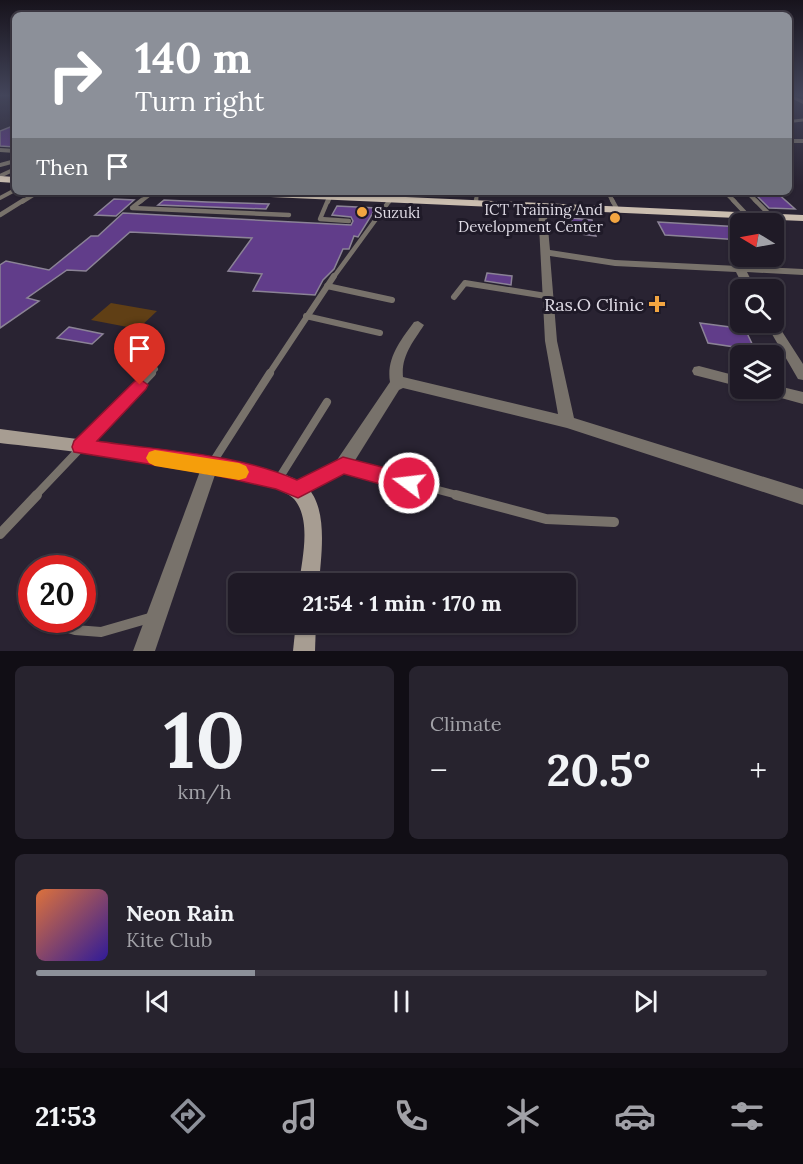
<!DOCTYPE html>
<meta charset="utf-8">
<style>
body{margin:0;font-family:Lora,serif;background:#27232e;color:#f1f3f6;height:100vh;display:flex;flex-direction:column;font-size:22px;white-space:nowrap}
*{box-sizing:border-box;margin:0}
p{font-size:20px;color:#a1a1a7}
.icon{flex:none;width:33px;height:33px;fill:none;stroke:currentColor;stroke-width:2;stroke-linecap:round;stroke-linejoin:round}
.map{position:relative;height:651px;overflow:hidden}
.panel{display:flex;flex-direction:column;gap:15px;padding:15px;background:#110e15;flex:1}
.panel>*{flex:none}
.banner{position:absolute;left:12px;top:12px;width:780px;height:183px;border-radius:9px;box-shadow:0 2px 4px #0004,0 0 0 2px #3c3843;background:#8c9099;color:#fff;overflow:hidden}
.needle{width:39px;rotate:280deg}
.buttons{position:absolute;left:730px;top:213px;display:grid;gap:12px}
.buttons a{display:grid;place-items:center;width:54px;height:54px;border-radius:9px;background:#1f1a26;box-shadow:0 2px 4px #0004,0 0 0 2px #3c3843;font-size:30px}
.speed{position:absolute;left:18px;top:555px;display:flex;gap:12px;font-size:30px;font-weight:700;text-align:center}
.speed>*{display:grid;place-content:center;width:78px;height:78px;border-radius:50%;background:#1f1a26;box-shadow:0 2px 4px #0004,0 0 0 2px #3c3843;line-height:1}
.speed .limit{border:9px solid #d22;background:#fff;color:#111}
.pin{position:absolute;display:grid;place-items:center;width:51px;height:51px;color:#fff;margin:-62px -26px;border-radius:50% 50% 50% 0;rotate:-45deg;box-shadow:0 0 6px #0007}
.pin .icon{rotate:45deg}
.me{position:absolute;width:66px;margin:-33px;rotate:285deg;stroke-linejoin:round;filter:drop-shadow(0 0 4px #0008)}
.turn{display:flex;align-items:center;gap:21px;height:126px;padding:0 24px;font-size:27px}
.turn .icon{width:78px;height:78px;stroke-width:2.5}
.turn b{display:block;font-size:42px;line-height:51px}
.then{display:flex;align-items:center;height:57px;padding:0 24px;background:#0003;gap:12px;font-size:22px}
.big{font-size:45px;font-weight:800;line-height:1.1}
.panel .widget{flex:1;display:flex;flex-direction:column;justify-content:center;gap:9px;min-width:0;padding:0 21px;border-radius:9px;background:#27232e}
.panel .dial{align-items:center;gap:0}
.dial b{font-size:78px;line-height:1}
.song{display:flex;align-items:center;gap:18px}
.cover{width:72px;height:72px;border-radius:9px;background:linear-gradient(135deg,hsl(20 70% 55%),hsl(250 70% 35%))}
.played{height:6px;border-radius:3px;background:linear-gradient(90deg,#8c9099 30%,#3c3843 30%)}
.keys{display:flex;justify-content:space-around;direction:ltr}
.heat{display:flex;justify-content:space-between;align-items:center;font-size:33px;direction:ltr}
.panel .tiles{flex:1;display:grid;gap:15px;grid-template-columns:1fr 1fr}
.widget:last-child{grid-column:span 2}
.trip{position:absolute;left:228px;top:573px;width:348px;height:60px;border-radius:9px;background:#1f1a26;box-shadow:0 2px 4px #0004,0 0 0 2px #3c3843;font-weight:800;line-height:60px;text-align:center}
.menu{display:flex;height:96px;justify-content:space-around;align-items:center;background:#0c0a0f;color:#a1a1a7}
.menu .icon{width:42px;height:42px}
.menu .on{color:#8c9099}
.menu b{font-size:27px;color:#f1f3f6}
.map>svg:first-child{display:block}
</style>
<div class="map">
<svg width="803" height="651" viewBox="0 0 803 651">
<rect width="100%" height="100%" fill="#292332"/>
<path fill="#603f15" d="M111,303L157,311L138,329L91,320Z"/>
<g fill="#613d8a" stroke="#8b8396" stroke-width="1.5">
<path d="M15,125V147L0,146V131Z"/>
<path d="M753,192H776L795,209L769,208Z"/>
<path d="M114,199L134,200L116,216L95,215Z"/>
<path d="M164,200L207,202L269,204L266,209L158,205Z"/>
<path d="M337,206L376,208L358,237L354,236L349,249H343L334,269L323,280L315,295L253,291L262,274L228,271L252,238L130,232L86,271L67,270L27,298L39,301L0,328V265L6,261L49,270L91,236H98L123,213L351,225L353,221L351,217L332,215Z"/>
<path d="M571,218L592,220L596,236L574,233Z"/>
<path d="M658,222L741,227V240L665,235Z"/>
<path d="M487,273L512,276L511,285L485,281Z"/>
<path d="M700,323L745,329L755,350L708,343Z"/>
<path d="M69,327L103,334L92,344L57,338Z"/>
</g>
<g fill="none" stroke-linecap="round" stroke-linejoin="round">
<g stroke="#78726b" stroke-width="3">
<path d="M794,121L803,120"/>
<path d="M789,141H803"/>
</g>
<g stroke="#78726b" stroke-width="4">
<path d="M789,141H803"/>
<path d="M0,150L15,151"/>
<path d="M0,165L15,161"/>
<path d="M0,176L15,169"/>
<path d="M725,192L735,202"/>
<path d="M747,192L757,202"/>
<path d="M610,196L613,202"/>
<path d="M0,198L15,190"/>
<path d="M22,202L38,192"/>
<path d="M140,202L153,192"/>
<path d="M328,202L330,197"/>
<path d="M389,202L391,199"/>
<path d="M476,202L477,192"/>
</g>
<g stroke="#78726b" stroke-width="4.5">
<path d="M328,200L320,219L349,221"/>
<path d="M612,200L617,209"/>
<path d="M733,200L747,215"/>
<path d="M755,200L771,216"/>
<path d="M476,203V200"/>
<path d="M133,207L142,200"/>
<path d="M132,208L289,215"/>
<path d="M0,215L24,200"/>
<path d="M333,278L390,200"/>
</g>
<g stroke="#78726b" stroke-width="6">
<path d="M327,286L392,300"/>
<path d="M454,297L465,283L546,296"/>
<path d="M306,316L380,333"/>
<path d="M150,374L155,369"/>
<path d="M269,374L334,276"/>
</g>
<g stroke="#78726b" stroke-width="8">
<path d="M211,465L270,373"/>
<path d="M343,465L461,496"/>
<path d="M278,480L327,402"/>
<path d="M35,496L152,373"/>
</g>
<g stroke="#78726b" stroke-width="10">
<path d="M456,495L546,519L614,522"/>
<path d="M0,534L37,495"/>
<path d="M41,620L75,630L101,632L153,617"/>
</g>
<g fill="#78726b" fill-rule="evenodd">
<path d="M789,94L803,100V104L789,97Z"/>
<path d="M542,203L546,206L550,250L615,260L803,269V275L747,272L756,290H745L736,272L615,266L550,256L557,341L574,418L803,489V505L567,428L403,388L399,390L349,470L304,495L298,497L292,495L290,489L292,483L337,460L390,382C386,358 401,340 414,322L418,321L424,325C413,342 401,356 403,377L558,414L545,341L538,206Z"/>
<path d="M774,319L803,364V380L798,379L765,322H774Z"/>
<path d="M699,366L741,377V387L694,375L692,371L694,367Z"/>
<path d="M774,385L803,392V404L759,392L757,388H774Z"/>
<path d="M210,459L216,461L218,466L155,651H133L202,466L204,461Z"/>
</g>
<g fill="#a79d92" fill-rule="evenodd">
<path d="M0,429C77,439 155,448 232,463C252,466 291,472 306,486C329,508 321,555 319,584H299C302,559 312,520 294,499C273,473 45,448 0,443Z"/>
<path d="M296,622H316L315,651H293Z"/>
</g>
<g fill="#cbbeb0" fill-rule="evenodd">
<path d="M0,176L15,177V183L0,182Z"/>
<path d="M223,192H296L803,215V221L228,195Z"/>
</g>
</g>
<linearGradient id="sky" x2="0" y2="1"><stop stop-color="#17131c"/><stop offset="0.51" stop-color="#43455a"/><stop offset="1" stop-color="#43455a" stop-opacity="0"/></linearGradient>
<rect width="803" height="186" fill="url(#sky)"/>
<path fill="#e11d48" stroke="#92132f" stroke-width="1.5" d="M140,379L148,385L146,389L97,441C162,451 236,453 297,480L343,457L409,474L415,477L418,483L415,489L409,492L344,474L298,498L276,489L210,474L74,452L72,447L74,441L135,381Z"/>
<path fill="#f59e0b" d="M155,450L239,463L246,466L249,472L246,478L239,480L155,466L149,463L146,458L149,452Z"/>
<g fill="#f2a541" stroke="#1f1a28" stroke-width="2">
<circle cx="362" cy="212" r="6"/>
<circle cx="615" cy="218" r="6"/>
<path d="M654 295h6v6h6v6h-6v6h-6v-6h-6v-6h6z"/>
</g>
<g text-anchor="middle" dominant-baseline="central" stroke-width="6" stroke-linejoin="round" paint-order="stroke">
<g font-size="15" fill="#dfdbe5" stroke="#1f1a28" text-anchor="end">
<text x="603" y="209">ICT Training And<tspan x="603" dy="17">Development Center</tspan></text>
<text x="374" y="212" text-anchor="start">Suzuki</text>
</g>
<g font-size="18" fill="#dfdbe5" stroke="#1f1a28" text-anchor="end">
<text x="644" y="304">Ras.O Clinic</text>
</g>
</g>
</svg>
<div class="buttons">
<a><svg class="needle" viewBox="-14 -14 28 28"><path d="M0-13l5 13h-10z" fill="#e53935"/><path d="M0 13l5-13h-10z" fill="#a1a1a7"/></svg></a>
<a><svg class="icon" aria-label="search" viewBox="0 0 24 24"><circle cx="10" cy="10" r="6"/><path d="M15 15l6 6"/></svg></a>
<a><svg class="icon" aria-label="layers" viewBox="0 0 24 24"><path d="M12 4l9 5-9 5-9-5zM3 14l9 5 9-5"/></svg></a>
</div>
<div class="speed"><div class="limit">20</div></div>
<div class="pin" style="left:140px;top:385px;background:#d93025"><svg class="icon" aria-label="arrive" viewBox="0 0 24 24"><path d="M6 21V4h12l-3 4 3 4H6"/></svg></div>
<svg class="me" style="left:409px;top:483px" viewBox="-20 -20 40 40"><circle r="17" fill="#e11d48" stroke="#fff" stroke-width="3"/><path d="M0-11L8 9 0 5-8 9z" fill="#fff"/></svg>
<div class="trip">21:54 · 1 min · 170 m</div>
<div class="banner">
<div class="turn"><svg class="icon" aria-label="right" viewBox="0 0 24 24"><path d="M7 20v-9h11M14 6l5 5-5 5"/></svg><div><b>140 m</b>Turn right</div></div>
<div class="then">Then<svg class="icon" aria-label="arrive" viewBox="0 0 24 24"><path d="M6 21V4h12l-3 4 3 4H6"/></svg></div>
</div>
</div>
<section class="panel">
<div class="tiles">
<div class="widget dial"><b>10</b><p>km/h</p></div>
<div class="widget"><p>Climate</p>
<div class="heat"><a>−</a><b class="big">20.5°</b><a>+</a></div>
</div>
<div class="widget">
<div class="song"><i class="cover"></i><div><b>Neon Rain</b><p>Kite Club</p></div></div>
<div class="played"></div>
<div class="keys"><svg class="icon" aria-label="previous" viewBox="0 0 24 24"><path d="M18 5L8 12l10 7zM5 5v14"/></svg><svg class="icon" aria-label="pause" viewBox="0 0 24 24"><path d="M8 5v14M16 5v14"/></svg><svg class="icon" aria-label="next" viewBox="0 0 24 24"><path d="M6 5l10 7-10 7zM19 5v14"/></svg></div>
</div>
</div>
</section>
<nav class="menu">
<b>21:53</b>
<svg class="icon on" aria-label="directions" viewBox="0 0 24 24"><path d="M12 3l9 9-9 9-9-9zM9 14v-3h6M13 9l2 2-2 2"/></svg>
<svg class="icon" aria-label="music" viewBox="0 0 24 24"><path d="M9 18V5l10-2v13"/><circle cx="6" cy="18" r="3"/><circle cx="16" cy="16" r="3"/></svg>
<svg class="icon" aria-label="phone" viewBox="0 0 24 24"><path d="M5 4h4l2 5-3 2q2 4 5 5l2-3 5 2v4C11 20 4 13 5 4z"/></svg>
<svg class="icon" aria-label="climate" viewBox="0 0 24 24"><path d="M12 3v18M4 7l16 10M4 17L20 7"/></svg>
<svg class="icon" aria-label="car" viewBox="0 0 24 24"><path d="M5 17H2v-5l4-1 3-4h7l3 4 3 1v5h-3M9 17h6M6 11h13"/><circle cx="7" cy="17" r="2"/><circle cx="17" cy="17" r="2"/></svg>
<svg class="icon" aria-label="filters" viewBox="0 0 24 24"><path d="M4 7h16M4 17h16"/><circle cx="9" cy="7" r="2"/><circle cx="15" cy="17" r="2"/></svg>
</nav>
